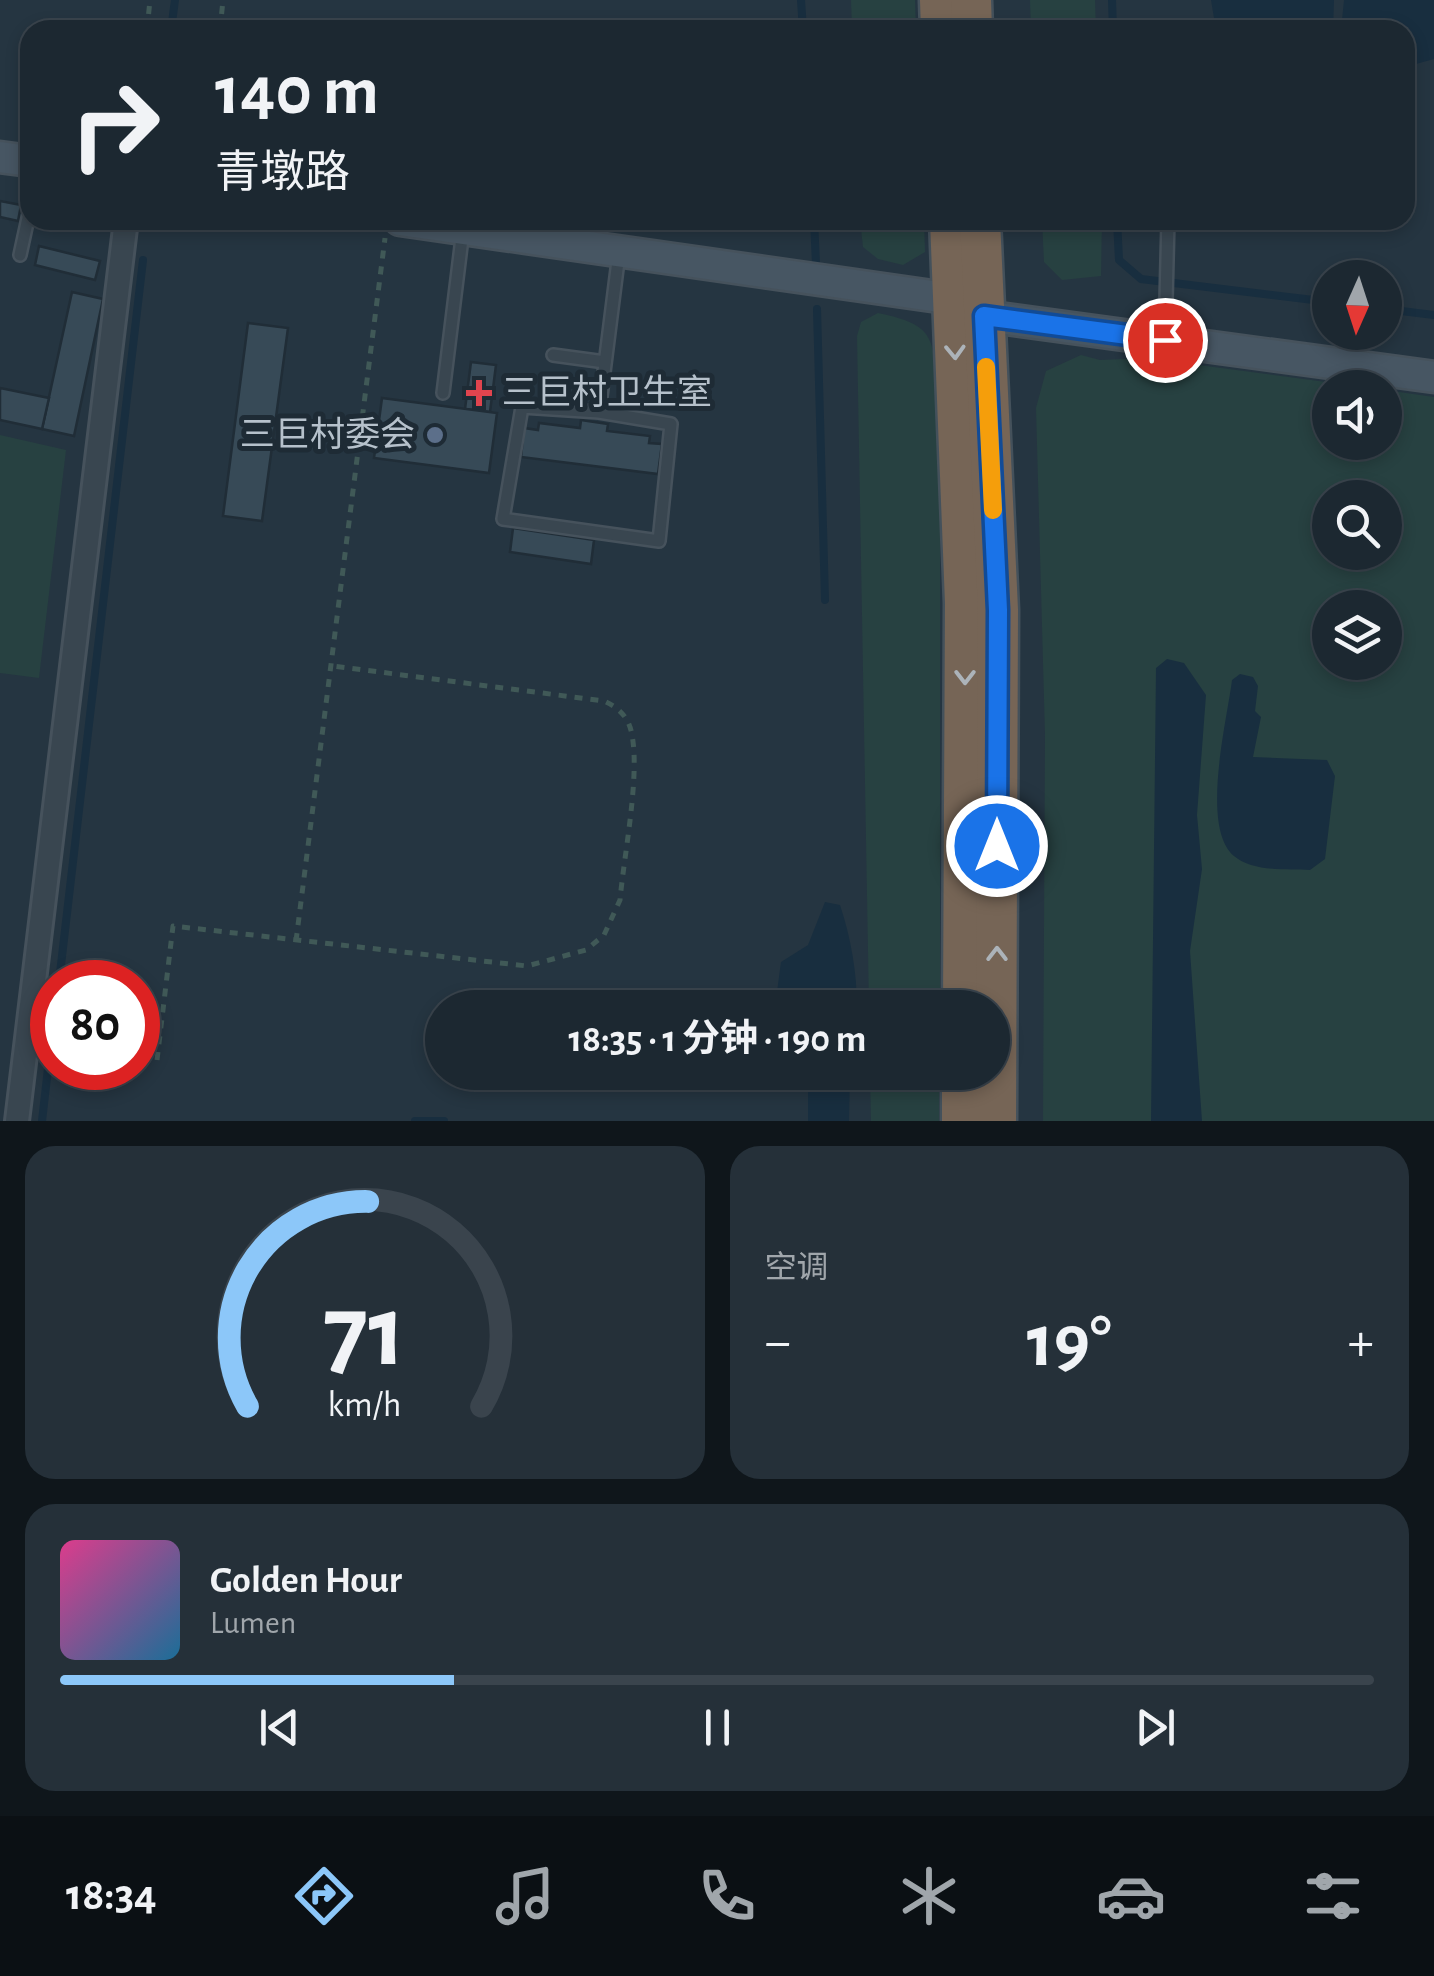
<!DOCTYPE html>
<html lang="zh">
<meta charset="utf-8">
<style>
body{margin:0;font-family:"Alegreya Sans","Noto Sans SC",sans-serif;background:#253039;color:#f1f3f6;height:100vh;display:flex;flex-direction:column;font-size:38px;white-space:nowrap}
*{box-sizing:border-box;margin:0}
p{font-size:32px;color:#a0a6ab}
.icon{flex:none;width:55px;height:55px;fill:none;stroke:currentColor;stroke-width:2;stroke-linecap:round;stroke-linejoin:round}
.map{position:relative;height:1121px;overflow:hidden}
.details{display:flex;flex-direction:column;gap:25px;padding:25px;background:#0f161b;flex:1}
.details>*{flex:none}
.hud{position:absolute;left:20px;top:20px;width:1395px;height:210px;border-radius:30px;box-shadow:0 5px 15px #0003,0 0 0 2px #3a444d;background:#1c2831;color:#f1f3f6;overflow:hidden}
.needle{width:65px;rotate:183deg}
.buttons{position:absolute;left:1312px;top:260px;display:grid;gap:20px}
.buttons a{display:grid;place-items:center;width:90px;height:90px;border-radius:50%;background:#1c2831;box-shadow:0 5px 15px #0003,0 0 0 2px #3a444d;font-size:50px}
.speed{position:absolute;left:30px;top:960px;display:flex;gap:20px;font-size:50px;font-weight:700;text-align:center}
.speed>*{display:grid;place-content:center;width:130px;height:130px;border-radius:50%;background:#1c2831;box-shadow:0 5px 15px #0003,0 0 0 2px #3a444d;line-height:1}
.speed .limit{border:15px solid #d22;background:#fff;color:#111}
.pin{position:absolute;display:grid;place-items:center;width:85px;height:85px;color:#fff;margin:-42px;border:5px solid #fff;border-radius:50%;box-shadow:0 2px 10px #0007}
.me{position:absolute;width:110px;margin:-55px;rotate:0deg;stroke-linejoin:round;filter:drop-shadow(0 0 8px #0008)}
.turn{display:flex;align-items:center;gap:35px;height:210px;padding:0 30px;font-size:45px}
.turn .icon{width:130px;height:130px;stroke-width:2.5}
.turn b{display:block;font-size:70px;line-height:85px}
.big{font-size:75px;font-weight:700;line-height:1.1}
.details .tile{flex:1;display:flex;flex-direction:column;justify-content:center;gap:15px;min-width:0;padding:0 35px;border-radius:30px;background:#253039}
.details .dial{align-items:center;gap:0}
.dial svg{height:260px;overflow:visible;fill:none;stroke:#3a444d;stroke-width:7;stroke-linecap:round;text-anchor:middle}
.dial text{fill:#f1f3f6;stroke:none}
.song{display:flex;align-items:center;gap:30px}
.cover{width:120px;height:120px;border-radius:15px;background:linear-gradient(135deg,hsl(330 70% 55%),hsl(200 70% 35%))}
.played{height:10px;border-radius:5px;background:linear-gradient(90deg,#8cc7f9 30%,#3a444d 30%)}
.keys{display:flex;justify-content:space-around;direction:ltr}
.heat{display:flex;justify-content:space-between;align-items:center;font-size:55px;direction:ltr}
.details .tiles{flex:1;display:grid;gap:25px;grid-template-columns:1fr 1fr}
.tile:last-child{grid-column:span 2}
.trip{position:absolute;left:425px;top:990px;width:585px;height:100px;border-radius:50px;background:#1c2831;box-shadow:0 5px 15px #0003,0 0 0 2px #3a444d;font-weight:700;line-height:100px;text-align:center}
.tabs{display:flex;height:160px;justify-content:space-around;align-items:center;background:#0b1014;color:#a0a6ab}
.tabs .icon{width:70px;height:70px}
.tabs .current{color:#8cc7f9}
.tabs b{font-size:45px;color:#f1f3f6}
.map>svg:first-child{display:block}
</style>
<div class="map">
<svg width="1434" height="1121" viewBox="0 0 1434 1121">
<rect width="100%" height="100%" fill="#253541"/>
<g fill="#274141" fill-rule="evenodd">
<path d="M851,0H915L916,30H852Z"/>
<path d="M1030,0H1095L1096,30H1031Z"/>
<path d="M860,220H924L925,252L903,265L878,259L863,247Z"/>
<path d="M1042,220H1102L1101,276L1062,280L1044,262Z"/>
<path d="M878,313C943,326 930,343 940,401V1007H869L857,336L861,322Z"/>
<path d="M1081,355L1100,360L1146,358L1363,387L1330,388V442H1385V390L1434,397V1121H1043L1045,735L1036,408L1046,371ZM1330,498H1385V552H1330ZM1330,608H1385V662H1330Z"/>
<path d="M0,435L66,450L39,678L0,673Z"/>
<path d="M870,1073H939V1121H871Z"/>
</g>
<g fill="#182e3f">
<path d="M1211,0H1334L1333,30H1216Z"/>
<path d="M1344,0H1434V59L1405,67V30H1341Z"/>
<path d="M1167,659L1184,663L1206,695L1197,815L1202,869L1190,951L1202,1121H1151L1156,668Z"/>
<path d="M1240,674L1253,677L1258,686L1255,711L1261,717L1253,757L1327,760L1335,776L1325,859L1310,870C1288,869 1252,872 1234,856C1200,827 1227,721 1232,680Z"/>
<path d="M825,902L840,905C851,938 857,973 857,1007H775L781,962L808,945Z"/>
<path d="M808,1073H850L849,1121H808Z"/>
</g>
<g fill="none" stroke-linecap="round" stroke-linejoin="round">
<g stroke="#182e3f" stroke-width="8">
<path d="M801,0L803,30"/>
<path d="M1112,0L1113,30"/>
<path d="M171,30L175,0"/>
<path d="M814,220L816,264"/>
<path d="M1117,220L1119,260L1141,279L1330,302"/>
<path d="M817,309L825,600"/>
<path d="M1385,309L1434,315"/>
<path d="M59,982L143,260"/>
<path d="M42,1121L52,1034"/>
<path d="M415,1121H444"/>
</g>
</g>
<g fill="#374a57" stroke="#202d37" stroke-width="2.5">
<path d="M0,201L21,205L18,221L0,217Z"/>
<path d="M39,246L100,261L95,280L35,265Z"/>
<path d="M72,292L103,299L74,436L42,429Z"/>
<path d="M248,323L288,328L262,521L223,516Z"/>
<path d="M471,362L496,365L490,412L465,409Z"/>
<path d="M0,388L49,398L42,429L0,420Z"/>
<path d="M382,398L497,413L489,473L374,458Z"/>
<path d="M581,420L608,424L607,431L650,436L649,443L662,444L658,474L521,457L524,428L538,430L539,423L580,428Z"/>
<path d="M513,528L594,540L591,564L510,552Z"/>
</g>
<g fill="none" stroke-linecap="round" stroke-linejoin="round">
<g stroke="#46525c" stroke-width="16">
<g id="lane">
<path d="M20,255L30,209"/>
<path d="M1165,341L1168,220"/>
<path d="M553,355L605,362"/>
<path d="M443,393L463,230"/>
<path d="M599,412L522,407L503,519L659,541L671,424L599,412L619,253"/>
</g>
</g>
<g stroke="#46525c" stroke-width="28">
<path id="street" d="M17,1121L126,220"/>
</g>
<g stroke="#46525c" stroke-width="35">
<g id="secondary">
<path d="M0,157L30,161"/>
<path d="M400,220L953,299L984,316L1434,377"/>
</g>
</g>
<g stroke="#44515b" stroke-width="45">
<g id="highway">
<path d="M940,0L941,30"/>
<path d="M971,0L972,30"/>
<path d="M950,220L965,603L963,1008"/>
<path d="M980,220L998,610L996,1121"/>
<path d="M962,1121V1072"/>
</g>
</g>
<g stroke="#405957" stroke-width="5" stroke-dasharray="8 8" stroke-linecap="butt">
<path d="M147,30L150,0"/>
<path d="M220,30L223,0"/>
<path d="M296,941L385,238"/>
<path d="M157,1060L173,926L527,966L586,950L604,935L620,900C624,855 640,777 632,735C629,717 619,708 604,701L333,666"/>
</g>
<use href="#lane" stroke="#394650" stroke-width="11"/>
<use href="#street" stroke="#394650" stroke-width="22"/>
<use href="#secondary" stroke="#475663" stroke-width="30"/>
<use href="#highway" stroke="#766556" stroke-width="40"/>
</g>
<defs><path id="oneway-chevron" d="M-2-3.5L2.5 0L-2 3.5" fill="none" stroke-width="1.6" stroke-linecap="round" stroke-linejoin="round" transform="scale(2.5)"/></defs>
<g stroke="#acb3b9">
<use href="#oneway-chevron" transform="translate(955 352) rotate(88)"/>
<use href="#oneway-chevron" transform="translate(965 677) rotate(90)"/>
<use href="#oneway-chevron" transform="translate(997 954) rotate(-90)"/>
</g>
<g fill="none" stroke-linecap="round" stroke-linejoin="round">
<g stroke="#114b97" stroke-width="25">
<path id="route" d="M997,846L998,610L984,316L1165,340"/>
</g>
<use href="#route" stroke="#1a73e8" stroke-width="18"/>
<path stroke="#f59e0b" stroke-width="18" d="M986,367L993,510"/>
</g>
<path fill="#e0444e" stroke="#1e2b35" stroke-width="4" d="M474 378h10v10h10v10h-10v10h-10v-10h-10v-10h10z"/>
<circle fill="#5c6f8a" stroke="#1e2b35" stroke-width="4" cx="435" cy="435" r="10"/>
<g text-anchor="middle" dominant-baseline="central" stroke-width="10" stroke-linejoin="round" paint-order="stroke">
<g font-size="35" fill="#b6c1cb" stroke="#1e2b35" text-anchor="start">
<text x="502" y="393">三巨村卫生室</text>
<text x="415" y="435" text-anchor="end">三巨村委会</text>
</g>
</g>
</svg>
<div class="buttons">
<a><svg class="needle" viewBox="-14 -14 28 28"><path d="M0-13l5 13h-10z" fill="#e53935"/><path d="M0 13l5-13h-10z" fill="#a0a6ab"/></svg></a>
<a><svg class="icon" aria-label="sound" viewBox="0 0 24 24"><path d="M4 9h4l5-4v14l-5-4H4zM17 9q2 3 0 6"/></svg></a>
<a><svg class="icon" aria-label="search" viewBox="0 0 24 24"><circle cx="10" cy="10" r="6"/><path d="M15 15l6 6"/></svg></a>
<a><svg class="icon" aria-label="layers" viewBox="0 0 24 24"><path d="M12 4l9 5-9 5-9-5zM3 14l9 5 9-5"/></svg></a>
</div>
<div class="speed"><div class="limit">80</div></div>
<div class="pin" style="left:1165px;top:340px;background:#d93025"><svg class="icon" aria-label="arrive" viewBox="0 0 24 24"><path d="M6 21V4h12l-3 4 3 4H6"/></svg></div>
<svg class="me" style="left:997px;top:846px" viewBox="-20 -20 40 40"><circle r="17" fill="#1a73e8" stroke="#fff" stroke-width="3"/><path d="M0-11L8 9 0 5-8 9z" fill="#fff"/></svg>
<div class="trip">18:35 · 1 分钟 · 190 m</div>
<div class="hud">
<div class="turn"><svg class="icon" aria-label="right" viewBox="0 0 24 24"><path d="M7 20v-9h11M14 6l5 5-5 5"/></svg><div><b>140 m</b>青墩路</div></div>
</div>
</div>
<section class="details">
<div class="tiles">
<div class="tile dial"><svg viewBox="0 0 100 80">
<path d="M14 69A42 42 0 1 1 86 69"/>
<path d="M14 69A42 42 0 0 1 51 6" stroke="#8cc7f9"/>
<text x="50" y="56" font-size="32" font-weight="700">71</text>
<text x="50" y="72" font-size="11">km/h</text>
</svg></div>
<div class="tile"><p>空调</p>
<div class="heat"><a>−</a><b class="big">19°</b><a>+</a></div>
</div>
<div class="tile">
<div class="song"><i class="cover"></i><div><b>Golden Hour</b><p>Lumen</p></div></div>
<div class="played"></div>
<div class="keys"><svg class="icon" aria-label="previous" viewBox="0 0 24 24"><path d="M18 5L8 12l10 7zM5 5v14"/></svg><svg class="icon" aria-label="pause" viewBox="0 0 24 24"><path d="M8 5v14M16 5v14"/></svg><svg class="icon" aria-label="next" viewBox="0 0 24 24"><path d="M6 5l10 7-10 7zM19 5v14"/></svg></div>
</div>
</div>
</section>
<nav class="tabs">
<b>18:34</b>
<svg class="icon current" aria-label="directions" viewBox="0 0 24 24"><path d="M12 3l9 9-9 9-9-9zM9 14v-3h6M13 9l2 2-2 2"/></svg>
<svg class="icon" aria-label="music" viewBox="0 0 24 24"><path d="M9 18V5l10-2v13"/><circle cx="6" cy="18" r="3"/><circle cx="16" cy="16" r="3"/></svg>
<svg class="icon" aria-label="phone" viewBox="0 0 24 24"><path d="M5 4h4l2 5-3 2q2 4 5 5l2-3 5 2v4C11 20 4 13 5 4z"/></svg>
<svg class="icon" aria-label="climate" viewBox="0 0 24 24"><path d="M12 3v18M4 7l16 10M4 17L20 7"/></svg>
<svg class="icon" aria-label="car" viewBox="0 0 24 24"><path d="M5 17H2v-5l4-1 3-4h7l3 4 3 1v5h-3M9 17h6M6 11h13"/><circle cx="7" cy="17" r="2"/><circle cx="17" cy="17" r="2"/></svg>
<svg class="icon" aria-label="filters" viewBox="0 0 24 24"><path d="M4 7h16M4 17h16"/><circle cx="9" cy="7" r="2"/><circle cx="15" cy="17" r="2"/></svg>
</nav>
